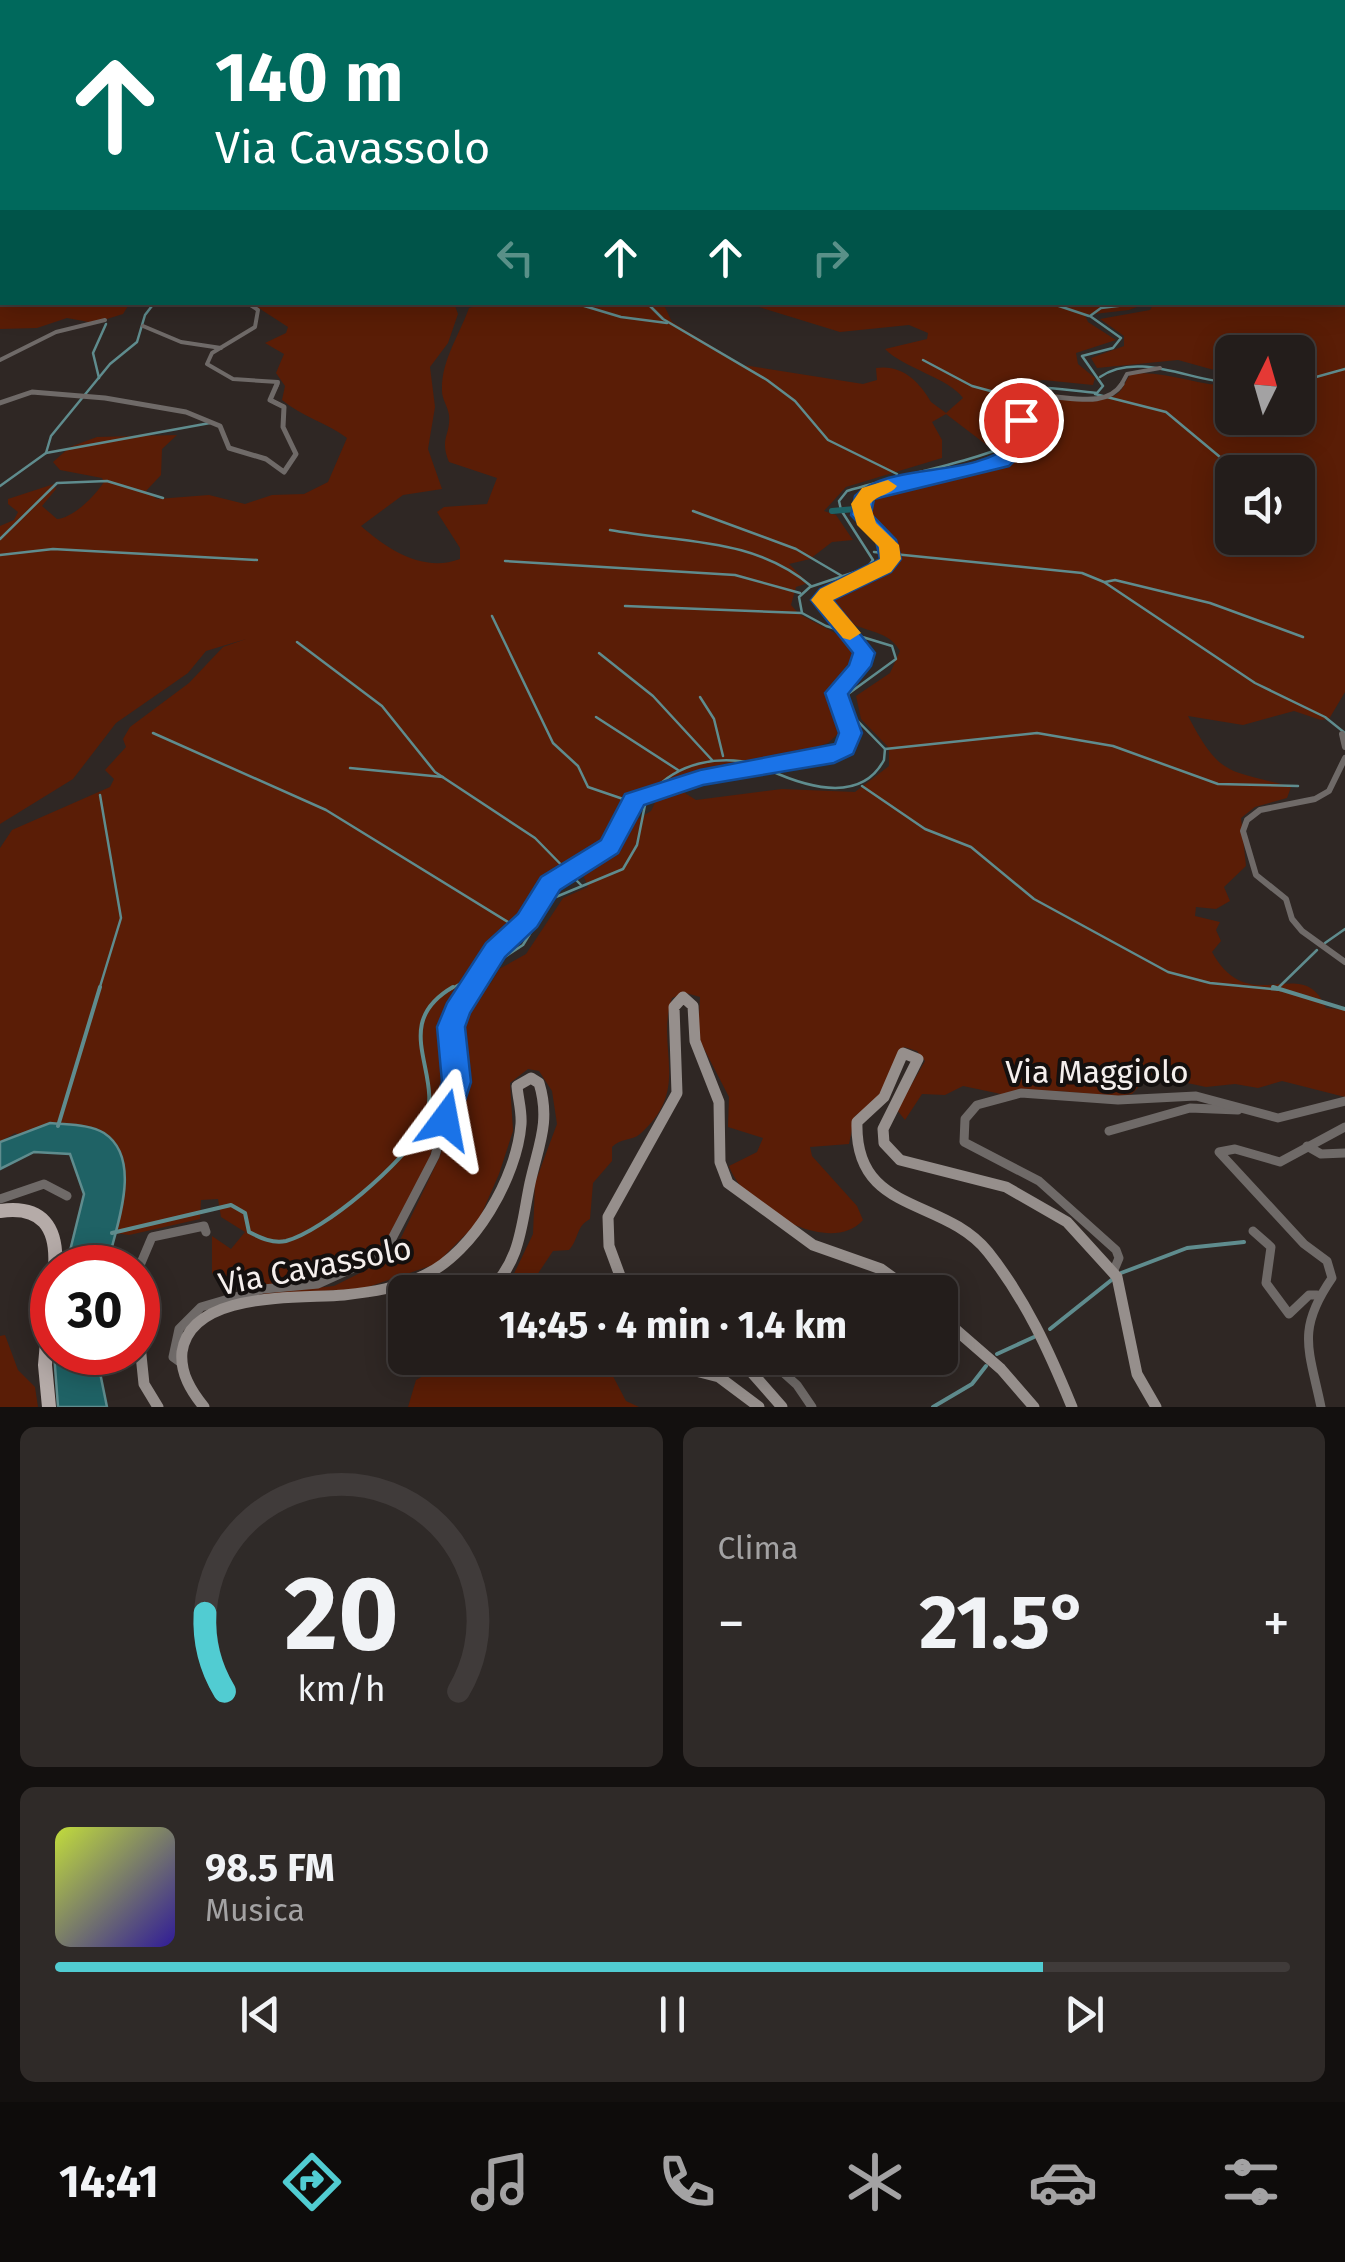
<!DOCTYPE html>
<html lang="it">
<meta charset="utf-8">
<style>
body{margin:0;font-family:"Fira Sans",sans-serif;background:#2f2a28;color:#f1f3f6;height:100vh;display:flex;flex-direction:column;font-size:38px;white-space:nowrap}
*{box-sizing:border-box;margin:0}
p{font-size:32px;color:#a3a2a3}
.icon{flex:none;width:55px;height:55px;fill:none;stroke:currentColor;stroke-width:2;stroke-linecap:round;stroke-linejoin:round}
.map{position:relative;height:1407px;overflow:hidden}
.drawer{display:flex;flex-direction:column;gap:20px;padding:20px;background:#13100f;flex:1}
.drawer>*{flex:none}
.top-card{position:absolute;left:0px;top:0px;width:1345px;height:305px;box-shadow:0 5px 25px #0003,0 0 0 2px #403b3a;background:#00695c;color:#fff;overflow:hidden}
.needle{width:65px;rotate:5deg}
.tools{position:absolute;left:1215px;top:335px;display:grid;gap:20px}
.tools a{display:grid;place-items:center;width:100px;height:100px;border-radius:15px;background:#231d1b;box-shadow:0 5px 25px #0003,0 0 0 2px #403b3a;font-size:50px}
.speed{position:absolute;left:30px;top:1245px;display:flex;gap:20px;font-size:50px;font-weight:700;text-align:center}
.speed>*{display:grid;place-content:center;width:130px;height:130px;border-radius:50%;background:#231d1b;box-shadow:0 5px 25px #0003,0 0 0 2px #403b3a;line-height:1}
.speed .limit{border:15px solid #d22;background:#fff;color:#111}
.pin{position:absolute;display:grid;place-items:center;width:85px;height:85px;color:#fff;margin:-42px;border:5px solid #fff;border-radius:50%;box-shadow:0 2px 10px #0007}
.me{position:absolute;width:110px;margin:-55px;rotate:13deg;stroke-linejoin:round;filter:drop-shadow(0 0 8px #0008)}
.turn{display:flex;align-items:center;gap:35px;height:210px;padding:0 50px;font-size:45px}
.turn .icon{width:130px;height:130px;stroke-width:2.5}
.turn b{display:block;font-size:70px;line-height:85px}
.lanes{display:flex;align-items:center;height:95px;padding:0 50px;background:#0003;justify-content:center;gap:50px;direction:ltr}
.lanes .off{opacity:.35}
.big{font-size:75px;font-weight:700;line-height:1.1}
.drawer .tile{flex:1;display:flex;flex-direction:column;justify-content:center;gap:15px;min-width:0;padding:0 35px;border-radius:15px;background:#2f2a28}
.drawer .dial{align-items:center;gap:0}
.dial svg{height:260px;overflow:visible;fill:none;stroke:#403b3a;stroke-width:7;stroke-linecap:round;text-anchor:middle}
.dial text{fill:#f1f3f6;stroke:none}
.song{display:flex;align-items:center;gap:30px}
.cover{width:120px;height:120px;border-radius:15px;background:linear-gradient(135deg,hsl(70 70% 55%),hsl(250 70% 35%))}
.played{height:10px;border-radius:5px;background:linear-gradient(90deg,#51ccd2 80%,#403b3a 80%)}
.keys{display:flex;justify-content:space-around;direction:ltr}
.heat{display:flex;justify-content:space-between;align-items:center;font-size:55px;direction:ltr}
.drawer .tiles{flex:1;display:grid;gap:20px;grid-template-columns:1fr 1fr}
.tile:last-child{grid-column:span 2}
.trip{position:absolute;left:388px;top:1275px;width:570px;height:100px;border-radius:15px;background:#231d1b;box-shadow:0 5px 25px #0003,0 0 0 2px #403b3a;font-weight:700;line-height:100px;text-align:center}
.tab-bar{display:flex;height:160px;justify-content:space-around;align-items:center;background:#0e0c0b;color:#a3a2a3}
.tab-bar .icon{width:70px;height:70px}
.tab-bar .active{color:#51ccd2}
.tab-bar b{font-size:45px;color:#f1f3f6}
.map>svg:first-child{display:block}
</style>
<div class="map">
<svg width="1345" height="1407" viewBox="0 0 1345 1407">
<rect width="100%" height="100%" fill="#2f2724"/>
<g fill="#5a1d06" fill-rule="evenodd">
<path d="M1089,0H1345V692L1329,719L1321,720L1294,711L1243,725L1188,716C1221,779 1229,769 1291,787L1287,798L1255,807L1241,818L1246,866L1224,887L1230,901L1216,909L1196,907L1195,916L1220,922L1216,930L1221,941L1212,952C1250,1021 1302,951 1326,1008L1345,1010V1097L1282,1081L1258,1088L1235,1084L1206,1087L1150,1075L1132,1094L1117,1096L1058,1091L1001,1094L963,1086L945,1095L922,1094L905,1120L897,1110L925,1061L917,1051L904,1047L877,1100L855,1116L849,1144L810,1147L812,1156L857,1206L863,1220C830,1258 742,1206 729,1166L757,1152L763,1138L728,1127L729,1097L698,1037L700,997L686,993L672,998C655,1048 692,1089 640,1134C632,1141 620,1138 612,1147V1161L593,1183L590,1219C576,1226 579,1239 569,1250L553,1251L531,1284L515,1289L509,1284L533,1234L535,1183L557,1124L552,1091L539,1071L528,1069L510,1083L513,1131L499,1174L478,1222L436,1264L362,1289L250,1295L334,1286L386,1260L400,1240L440,1156L455,1107L462,1078L456,1019L469,997L491,983L499,969L526,954L563,898L588,887L583,875L615,851L633,822L651,811L660,792L677,788L696,800L782,789L855,792L889,766V748L861,719L856,696L890,673L900,651C886,623 843,636 827,600L890,567L896,550L881,533L885,530L867,522L864,508L874,493L1000,465L1027,446L1019,407L1027,396C1055,385 1092,411 1117,394C1124,389 1125,380 1131,374C1165,370 1197,386 1232,386V418H1298V352H1232V375L1178,360L1097,368L1091,358L1124,346V336L1100,319L1150,310L1154,303L1342,302V2ZM1232,472H1298V538H1232Z"/>
<path d="M0,23L2,302L121,303L128,306L123,314L94,323L67,318L37,328L0,329Z"/>
<path d="M491,302L599,306L663,303L672,322L743,365L863,384L877,380L876,368C903,364 920,383 931,402L946,413L963,398C949,378 903,368 885,349L927,339L928,333L909,325L840,332L746,303L1044,302L1059,307L1148,303L1129,310L1085,315L1088,322L1116,340L1076,353L1078,364L1095,378L1093,385L1043,380L995,388L991,401L1009,441L988,446L946,414L932,422L942,440V458L846,487L824,511L836,515L853,540L832,542L810,559L789,564L808,583L796,587L791,605L799,614L854,643L852,665L833,690L840,732L828,743L783,758L682,779L630,799L623,822L608,843L549,881L531,913L491,952L449,1020L452,1082L428,1163L383,1249L376,1257C332,1275 252,1303 212,1273V1236L231,1249L245,1232L221,1217L218,1199L201,1200L200,1219L129,1235L114,1233L125,1173L15,1133L0,1142V848L12,830L110,787L114,779L105,770L126,747L123,739L130,727L189,683L223,647L246,639L206,651L188,673L116,723L73,779L0,824V526L14,520L18,512L8,504V499L54,484L56,489L42,506L57,519C73,518 95,496 104,482L102,478L60,470L53,462L70,447L97,437L177,435L162,449L161,475L146,491L157,499L209,495L245,504L272,495L304,494L328,482L347,438C326,422 302,417 282,400L285,386L276,373L284,354L265,343L286,333L288,327L251,303H454L458,314L448,343L430,367L435,407L428,449L442,489L403,495L361,526C387,549 423,573 460,559V548L437,512L444,507L487,504L497,478L449,462C439,438 451,435 449,415C448,407 442,399 442,391C441,361 458,338 469,308Z"/>
<path d="M5,1335L18,1370L35,1387L38,1407H0V1336Z"/>
<path d="M533,1358L605,1361L626,1401L639,1407H408L416,1380L427,1374L476,1375Z"/>
</g>
<g fill="#1f6265" stroke="#5f8c8e" stroke-width="2.5">
<path d="M50,1123C67,1125 90,1124 104,1133C145,1160 114,1231 107,1267H66L84,1194L70,1154L34,1152L0,1169V1142Z"/>
<path d="M54,1353H96L107,1407H58Z"/>
</g>
<g fill="none" stroke-linecap="round" stroke-linejoin="round">
<g stroke="#5f8c8e" stroke-width="2.5">
<path d="M247,0L252,2"/>
<path d="M1148,0L1157,2"/>
<path d="M1170,0L1191,2"/>
<path d="M1254,0L1259,2"/>
<path d="M520,2L527,0"/>
<path d="M571,302L621,317L667,323"/>
<path d="M646,302L663,319L767,380L795,401L828,440L897,474"/>
<path d="M1047,302L1089,316"/>
<path d="M923,360L972,386L998,393"/>
<path d="M1100,377C1137,351 1191,381 1232,383"/>
<path d="M99,378L93,353L106,324"/>
<path d="M1298,382L1345,369"/>
<path d="M1095,394L1166,412L1238,472"/>
<path d="M46,453L210,423"/>
<path d="M0,486L46,453L51,436L110,364L137,342L145,315L155,302"/>
<path d="M693,511L796,549L842,576"/>
<path d="M610,530C680,543 754,537 811,586"/>
<path d="M0,539L57,483L107,481L163,498"/>
<path d="M874,552L1082,573L1104,582L1255,683L1325,717L1345,733"/>
<path d="M0,555L53,549L257,560"/>
<path d="M505,561L735,575L800,593"/>
<path d="M1105,582L1115,580L1210,603L1303,637"/>
<path d="M625,606L802,613"/>
<path d="M492,616L553,743L578,766L588,787L629,801"/>
<path d="M297,642L382,706L435,772L535,838L581,885"/>
<path d="M599,653L653,696L712,760"/>
<path d="M700,697L714,719L723,756"/>
<path d="M596,717L678,770"/>
<path d="M153,733L326,810L529,935"/>
<path d="M885,749L1037,733L1113,746L1218,784L1298,786"/>
<path d="M350,768L443,777"/>
<path d="M769,770C804,786 860,805 884,760L885,749L849,712L848,694L896,659L892,646L826,626L802,613L799,597L810,587L867,568L873,560L841,510L839,501L847,491C904,474 963,465 1017,442L995,395C1029,381 1061,390 1097,393L1103,386L1082,356L1113,348L1121,338L1090,316L1101,308L1150,302"/>
<path d="M862,786L925,829L971,847L1034,899L1168,972L1210,983L1281,990"/>
<path d="M651,793C678,762 718,755 757,764"/>
<path d="M1325,943L1345,929"/>
<path d="M485,970L523,945L551,899L623,869L637,845L646,800"/>
<path d="M1279,987L1317,950"/>
<path d="M99,990L121,918L100,795"/>
<path d="M449,990L478,973"/>
</g>
<g stroke="#5f8c8e" stroke-width="4">
<path d="M1273,987L1345,1009"/>
<path d="M58,1126L100,987"/>
<path d="M112,1233L231,1205L245,1213L249,1232C261,1238 273,1244 286,1241C324,1231 405,1162 423,1127C448,1076 386,1026 453,987"/>
<path d="M1121,1273L1187,1248L1244,1242"/>
<path d="M1050,1329L1114,1278"/>
<path d="M997,1354L1034,1337"/>
<path d="M933,1407L972,1384L986,1366"/>
</g>
<path stroke="#1f6265" stroke-width="6" d="M832,511L855,509"/>
<g stroke="#6f6a68" stroke-width="4">
<path d="M246,302L258,310L255,327L212,353L207,364L233,379L278,382L276,387"/>
<path d="M143,326L181,342L221,348"/>
<path d="M0,360L56,332L105,320"/>
<path d="M1120,387L1127,374L1160,368"/>
</g>
<g stroke="#6f6a68" stroke-width="5">
<path d="M0,403L32,392L105,398L186,412L220,426L229,448L266,459L284,472L296,454L283,427L284,407L270,400L277,384"/>
<path d="M863,655L822,600L827,593L884,568L891,559L886,540L861,515L864,496L879,488L1008,459L1023,445L1017,400C1048,386 1101,416 1122,384"/>
</g>
<g stroke="#6f6a68" stroke-width="6">
<path d="M1342,734L1345,747"/>
<path d="M1345,758L1329,791L1315,799L1260,810L1247,820L1243,831L1256,875L1286,899L1292,919L1302,931L1345,962"/>
<path d="M470,990L495,950L528,921L550,884L610,847L634,800L701,778L834,755L843,749L848,727L837,693L860,667L863,652"/>
</g>
<g stroke="#6f6a68" stroke-width="9">
<path d="M1109,1131L1190,1108L1238,1110"/>
<path d="M1307,1146L1321,1154L1345,1153"/>
<path d="M0,1199L44,1184L67,1196"/>
<path d="M1253,1231L1271,1247L1266,1283L1289,1314L1309,1295H1317"/>
<path d="M138,1270L152,1237L204,1226L206,1232"/>
<path d="M1114,1270L1119,1258L1116,1250L1039,1181L964,1142L965,1119L977,1105L1021,1093L1118,1100L1196,1096L1278,1118L1345,1101"/>
<path d="M767,1358L797,1385L812,1407"/>
<path d="M180,1362L173,1357L179,1329L201,1307L263,1289L318,1284L384,1254L435,1156L456,1082L451,1027L472,987"/>
<path d="M1321,1407C1309,1349 1296,1330 1332,1278L1327,1261L1304,1244L1219,1152L1235,1149L1280,1162L1345,1127"/>
</g>
<g stroke="#968f8c" stroke-width="11">
<path d="M626,1292L609,1246L608,1217L677,1093L674,1007L683,997L693,1006L695,1041L719,1102L720,1162L728,1183L813,1245L881,1269L913,1292"/>
<path d="M940,1316L1001,1369L1034,1407"/>
<path d="M405,1322L398,1336L405,1352"/>
<path d="M138,1326L144,1384L158,1407"/>
<path d="M414,1358L461,1363L499,1358"/>
<path d="M645,1358L719,1377L759,1407"/>
<path d="M739,1358L782,1407"/>
<path d="M204,1407C191,1391 180,1373 182,1352C191,1290 299,1299 344,1295C371,1292 400,1288 425,1275C474,1252 517,1177 521,1124C522,1111 518,1099 517,1086L531,1078L539,1083C551,1122 538,1146 530,1183C521,1226 521,1261 488,1292"/>
<path d="M1072,1407C1049,1351 1026,1300 988,1252C943,1196 854,1215 857,1122L884,1097L903,1053L918,1059L883,1129L884,1143L900,1160L1006,1187L1067,1222L1117,1277L1137,1374L1156,1407"/>
</g>
<g stroke="#b5aba8" stroke-width="14">
<path d="M0,1211C42,1205 58,1227 55,1268"/>
<path d="M49,1407L45,1365L52,1285"/>
</g>
</g>
<path fill="#1a73e8" stroke="#114b97" stroke-width="2.5" d="M1015,416L1030,420L1032,444L1009,466L874,499L871,514L896,540L901,559L891,572L833,600L875,653L871,666L848,694L862,733L853,754L834,763L703,785L644,805L618,853L560,890L537,927L505,957L470,1013L465,1027L471,1082L456,1128L445,1132L435,1128L430,1120L442,1082L437,1027L447,1003L486,943L518,914L541,877L601,840L625,794L700,770L835,744L839,733L825,693L849,665L853,653L811,600L820,589L880,559L876,541L851,515L855,496C891,460 971,480 1013,443Z"/>
<path fill="#f59e0b" d="M888,480L897,486C891,495 878,494 870,504L876,523L899,545L901,559L891,572L833,600L861,633L850,640L843,638L811,600L820,589L880,559L879,547L857,525L851,504L862,488Z"/>
<g text-anchor="middle" dominant-baseline="central" stroke-width="8" stroke-linejoin="round" paint-order="stroke">
<g font-size="32" fill="#f5efed" stroke="#14100f">
<text x="1097" y="1072">Via Maggiolo</text>
<text transform="translate(315 1266) rotate(-11)">Via Cavassolo</text>
</g>
</g>
</svg>
<div class="tools">
<a><svg class="needle" viewBox="-14 -14 28 28"><path d="M0-13l5 13h-10z" fill="#e53935"/><path d="M0 13l5-13h-10z" fill="#a3a2a3"/></svg></a>
<a><svg class="icon" aria-label="sound" viewBox="0 0 24 24"><path d="M4 9h4l5-4v14l-5-4H4zM17 9q2 3 0 6"/></svg></a>
</div>
<div class="speed"><div class="limit">30</div></div>
<div class="pin" style="left:1021px;top:420px;background:#d93025"><svg class="icon" aria-label="arrive" viewBox="0 0 24 24"><path d="M6 21V4h12l-3 4 3 4H6"/></svg></div>
<svg class="me" style="left:445px;top:1120px" viewBox="-20 -20 40 40"><path d="M0-17L14 15 0 8-14 15z" fill="#1a73e8" stroke="#fff" stroke-width="4"/></svg>
<div class="trip">14:45 · 4 min · 1.4 km</div>
<div class="top-card">
<div class="turn"><svg class="icon" aria-label="ahead" viewBox="0 0 24 24"><path d="M12 20V5M6 11l6-6 6 6"/></svg><div><b>140 m</b>Via Cavassolo</div></div>
<div class="lanes"><svg class="icon off" aria-label="left" viewBox="0 0 24 24"><path d="M17 20v-9H6M10 6l-5 5 5 5"/></svg><svg class="icon" aria-label="ahead" viewBox="0 0 24 24"><path d="M12 20V5M6 11l6-6 6 6"/></svg><svg class="icon" aria-label="ahead" viewBox="0 0 24 24"><path d="M12 20V5M6 11l6-6 6 6"/></svg><svg class="icon off" aria-label="right" viewBox="0 0 24 24"><path d="M7 20v-9h11M14 6l5 5-5 5"/></svg></div>
</div>
</div>
<section class="drawer">
<div class="tiles">
<div class="tile dial"><svg viewBox="0 0 100 80">
<path d="M14 69A42 42 0 1 1 86 69"/>
<path d="M14 69A42 42 0 0 1 8 45" stroke="#51ccd2"/>
<text x="50" y="56" font-size="32" font-weight="700">20</text>
<text x="50" y="72" font-size="11">km/h</text>
</svg></div>
<div class="tile"><p>Clima</p>
<div class="heat"><a>−</a><b class="big">21.5°</b><a>+</a></div>
</div>
<div class="tile">
<div class="song"><i class="cover"></i><div><b>98.5 FM</b><p>Musica</p></div></div>
<div class="played"></div>
<div class="keys"><svg class="icon" aria-label="previous" viewBox="0 0 24 24"><path d="M18 5L8 12l10 7zM5 5v14"/></svg><svg class="icon" aria-label="pause" viewBox="0 0 24 24"><path d="M8 5v14M16 5v14"/></svg><svg class="icon" aria-label="next" viewBox="0 0 24 24"><path d="M6 5l10 7-10 7zM19 5v14"/></svg></div>
</div>
</div>
</section>
<nav class="tab-bar">
<b>14:41</b>
<svg class="icon active" aria-label="directions" viewBox="0 0 24 24"><path d="M12 3l9 9-9 9-9-9zM9 14v-3h6M13 9l2 2-2 2"/></svg>
<svg class="icon" aria-label="music" viewBox="0 0 24 24"><path d="M9 18V5l10-2v13"/><circle cx="6" cy="18" r="3"/><circle cx="16" cy="16" r="3"/></svg>
<svg class="icon" aria-label="phone" viewBox="0 0 24 24"><path d="M5 4h4l2 5-3 2q2 4 5 5l2-3 5 2v4C11 20 4 13 5 4z"/></svg>
<svg class="icon" aria-label="climate" viewBox="0 0 24 24"><path d="M12 3v18M4 7l16 10M4 17L20 7"/></svg>
<svg class="icon" aria-label="car" viewBox="0 0 24 24"><path d="M5 17H2v-5l4-1 3-4h7l3 4 3 1v5h-3M9 17h6M6 11h13"/><circle cx="7" cy="17" r="2"/><circle cx="17" cy="17" r="2"/></svg>
<svg class="icon" aria-label="filters" viewBox="0 0 24 24"><path d="M4 7h16M4 17h16"/><circle cx="9" cy="7" r="2"/><circle cx="15" cy="17" r="2"/></svg>
</nav>
